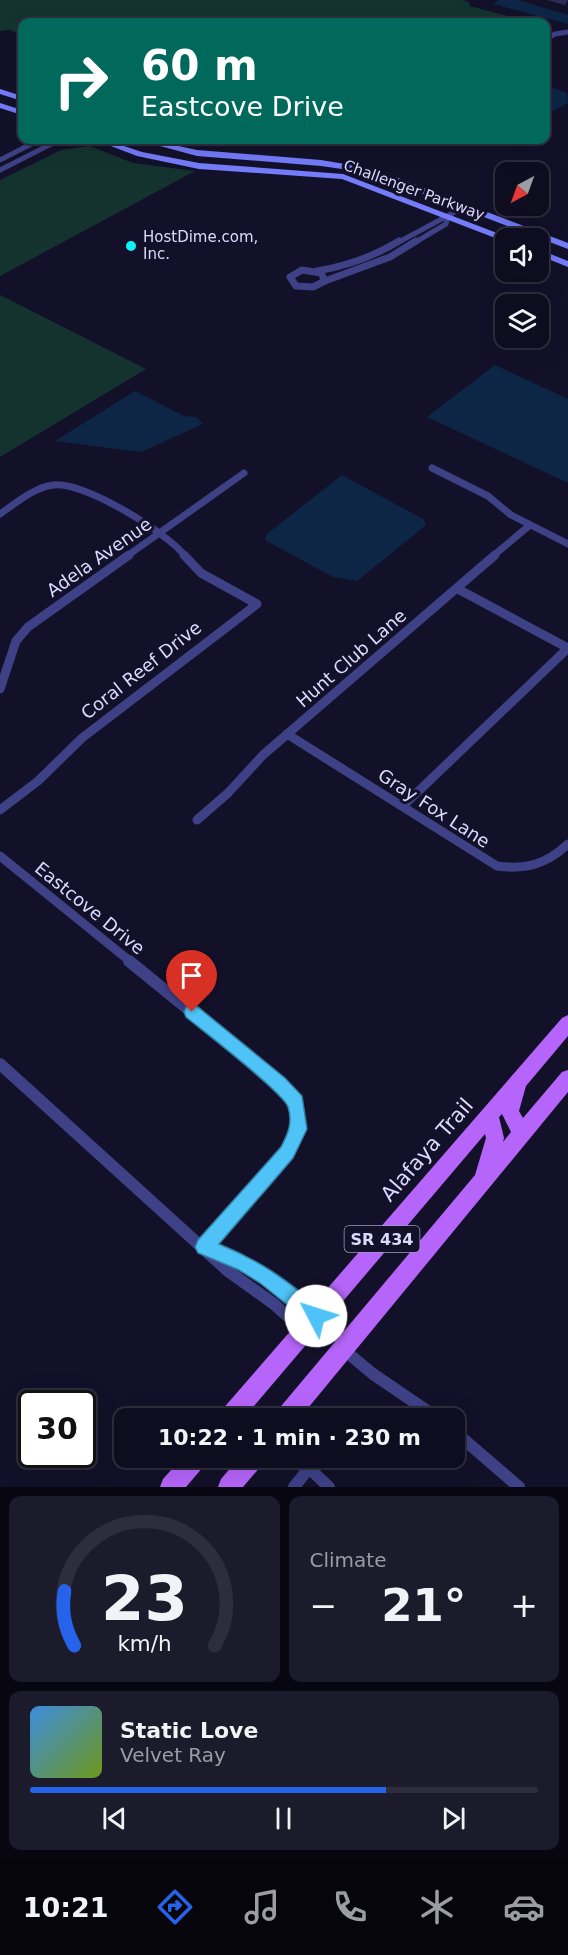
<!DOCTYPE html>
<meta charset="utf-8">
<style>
body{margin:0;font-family:"DejaVu Sans",sans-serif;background:#1c1b2c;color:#f1f3f6;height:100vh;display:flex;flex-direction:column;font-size:22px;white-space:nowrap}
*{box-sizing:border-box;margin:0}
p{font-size:20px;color:#9b9ca4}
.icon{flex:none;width:33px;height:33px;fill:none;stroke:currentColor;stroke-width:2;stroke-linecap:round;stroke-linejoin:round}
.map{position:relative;height:1487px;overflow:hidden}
.drawer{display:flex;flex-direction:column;gap:9px;padding:9px;background:#080711;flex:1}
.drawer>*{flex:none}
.hud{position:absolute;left:18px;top:18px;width:532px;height:126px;border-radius:12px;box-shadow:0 6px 24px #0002,0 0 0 2px #2e2d3d;background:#00695c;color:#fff;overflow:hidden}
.needle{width:39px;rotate:221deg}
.buttons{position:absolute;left:495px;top:162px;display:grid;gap:12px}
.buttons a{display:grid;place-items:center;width:54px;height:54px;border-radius:12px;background:#0e0d1f;box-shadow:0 6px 24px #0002,0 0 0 2px #2e2d3d;font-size:30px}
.speed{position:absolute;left:18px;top:1390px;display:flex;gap:12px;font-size:30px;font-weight:700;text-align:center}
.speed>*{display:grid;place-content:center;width:78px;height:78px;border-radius:50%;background:#0e0d1f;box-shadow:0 6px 24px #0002,0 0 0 2px #2e2d3d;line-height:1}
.speed .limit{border:3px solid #111;border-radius:9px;background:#fff;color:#111}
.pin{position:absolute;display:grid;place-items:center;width:51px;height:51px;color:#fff;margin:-62px -26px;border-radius:50% 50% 50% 0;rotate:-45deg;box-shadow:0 0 6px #0007}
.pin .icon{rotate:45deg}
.me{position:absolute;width:66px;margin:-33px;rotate:310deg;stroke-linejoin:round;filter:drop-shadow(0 0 4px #0008)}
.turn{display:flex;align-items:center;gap:21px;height:126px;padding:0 24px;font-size:27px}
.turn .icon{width:78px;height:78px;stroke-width:2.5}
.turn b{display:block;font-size:42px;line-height:51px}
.big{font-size:45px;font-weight:700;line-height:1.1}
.drawer .tile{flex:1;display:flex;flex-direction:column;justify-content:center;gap:9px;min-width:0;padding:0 21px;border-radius:12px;background:#1c1b2c}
.drawer .dial{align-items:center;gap:0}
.dial svg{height:156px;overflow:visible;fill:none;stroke:#2e2d3d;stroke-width:7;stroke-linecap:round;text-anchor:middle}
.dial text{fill:#f1f3f6;stroke:none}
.song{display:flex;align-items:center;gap:18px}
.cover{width:72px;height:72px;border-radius:9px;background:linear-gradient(135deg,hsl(210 70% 55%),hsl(80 70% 35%))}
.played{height:6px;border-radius:3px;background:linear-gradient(90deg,#2563eb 70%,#2e2d3d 70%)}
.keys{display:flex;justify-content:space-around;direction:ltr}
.heat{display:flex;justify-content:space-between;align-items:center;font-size:33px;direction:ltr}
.drawer .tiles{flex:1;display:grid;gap:9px;grid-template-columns:1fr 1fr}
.tile:last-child{grid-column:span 2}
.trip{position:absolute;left:114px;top:1408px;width:351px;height:60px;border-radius:12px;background:#0e0d1f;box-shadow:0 6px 24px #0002,0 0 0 2px #2e2d3d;font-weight:700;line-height:60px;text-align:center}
.tabs{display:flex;height:96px;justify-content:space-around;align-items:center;background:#06050c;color:#9b9ca4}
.tabs .icon{width:42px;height:42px}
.tabs .on{color:#2563eb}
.tabs b{font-size:27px;color:#f1f3f6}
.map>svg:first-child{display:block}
</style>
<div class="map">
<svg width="568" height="1487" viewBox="0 0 568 1487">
<rect width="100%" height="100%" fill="#131129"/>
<g fill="#14332f">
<path d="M0,0H462L469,2L470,6L529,22H22V35L10,30L0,31Z"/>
<path d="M90,146L133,163L195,171L0,276V180L61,150Z"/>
<path d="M0,295L146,369L0,457Z"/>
</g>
<g fill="#0d2646">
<path d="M499,0H518L568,15V24L493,4Z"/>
<path d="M546,85L567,93L568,103L546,115Z"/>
<path d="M495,365L568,399V483L427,417Z"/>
<path d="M135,391L184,416L196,417L203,424L141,452L55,441Z"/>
<path d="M342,475L423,519L426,525L357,581L333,577L265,540L267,534Z"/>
</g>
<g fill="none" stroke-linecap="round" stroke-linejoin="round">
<g stroke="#3e4186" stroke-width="5">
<path d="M546,39L555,34L568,32"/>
<path d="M0,160L39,140"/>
<path d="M0,170L59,140"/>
<path d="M397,243L464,207"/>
<path d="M414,243L446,224L448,217"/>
</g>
<g stroke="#3e4186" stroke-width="7">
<path d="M302,270L321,273L325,281L313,287L296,286L290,277Z"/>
<path d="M317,271C347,266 373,257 399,241"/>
<path d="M325,281L390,257L416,241"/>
<path d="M432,468L488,496L511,515L568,544"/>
<path d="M0,514C16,503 33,488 53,485C82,480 168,533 185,556"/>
<path d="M127,556L244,473"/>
<path d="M493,556L530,525"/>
</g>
<g stroke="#3e4186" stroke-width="9">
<path d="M458,589L568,648"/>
<path d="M0,689L16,641L28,627L129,555"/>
<path d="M287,734L497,866C526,870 547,864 568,844"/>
<path d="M403,806L568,648"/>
<path d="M0,810L38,781L82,738L257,604L201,573L184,555"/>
<path d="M197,820L228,793L263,755L495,555"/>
<path d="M0,856L131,962"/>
</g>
<g stroke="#3e4186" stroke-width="12">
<path d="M129,961L279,1083C290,1095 302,1110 299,1128C293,1162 228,1221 204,1247"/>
<path d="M0,1064L228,1271L274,1304L304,1331"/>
<path d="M209,1249L266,1278L316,1316"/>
<path d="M343,1349L373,1374L439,1419"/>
<path d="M454,1431L519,1487"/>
<path d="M294,1487L309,1468L329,1487"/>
</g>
<g fill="#747cfa" fill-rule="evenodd">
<path d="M0,89L22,96V101L0,94Z"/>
<path d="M0,103L22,110V115L0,108Z"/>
<path d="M95,140H106L142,152L199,163L343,174L510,238L503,241L342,179L199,169L137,156Z"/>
<path d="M138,140H150L197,150L321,160L357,166L398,178L568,243V249L392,182L356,171L321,166L197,156Z"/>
<path d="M538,249L568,261V267L538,255Z"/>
</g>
<g fill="#b665fa" fill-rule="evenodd">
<path d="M568,1015V1036L526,1086L519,1111L523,1118L562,1072L568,1070V1092L299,1419H274L277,1411L475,1175L486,1138L485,1134L243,1419H218L221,1411L562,1018ZM502,1114L511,1132L503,1142L504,1138L499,1117Z"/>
<path d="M182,1458H207L204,1466L186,1487H160L163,1479Z"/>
<path d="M239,1458H264L261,1466L243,1487H218L221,1479Z"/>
</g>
</g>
<path fill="#302b56" d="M547,0H568L565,5Z"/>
<path fill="#4fc3f7" stroke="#337fa1" stroke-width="1.5" d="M192,1005L198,1007L285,1078L302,1096L307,1129L293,1158L219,1244C263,1262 286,1280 323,1310L326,1316L323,1323L316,1326L310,1323L260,1283L239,1270L198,1253L195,1247L198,1240L281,1147C288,1134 293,1122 288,1107C284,1093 203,1031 186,1017L184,1012L186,1007Z"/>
<circle fill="#0df3f7" stroke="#131129" stroke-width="2" cx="131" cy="246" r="6"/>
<g text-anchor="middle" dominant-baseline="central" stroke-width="6" stroke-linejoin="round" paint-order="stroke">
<g font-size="15" fill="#dbdafe" stroke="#131129">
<text transform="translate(414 190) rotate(20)">Challenger Parkway</text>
</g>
<g font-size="15" fill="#dbdafe" stroke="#131129" text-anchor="start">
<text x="143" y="237">HostDime.com,<tspan x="143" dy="17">Inc.</tspan></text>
</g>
<rect fill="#131129" stroke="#9f9ebe" stroke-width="1.5" x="344.5" y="1226" width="75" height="26" rx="4.5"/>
<g font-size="16" font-weight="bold" fill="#dbdafe">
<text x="382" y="1239">SR 434</text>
</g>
<g font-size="18" fill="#dbdafe" stroke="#131129">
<text transform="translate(99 557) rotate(-35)">Adela Avenue</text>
<text transform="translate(351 658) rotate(-41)">Hunt Club Lane</text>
<text transform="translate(141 670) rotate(-38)">Coral Reef Drive</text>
<text transform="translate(434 808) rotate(33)">Gray Fox Lane</text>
<text transform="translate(90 908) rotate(39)">Eastcove Drive</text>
</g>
<g font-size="21" fill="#dbdafe" stroke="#131129">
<text transform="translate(427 1150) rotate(-49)">Alafaya Trail</text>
</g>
</g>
</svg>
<div class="buttons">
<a><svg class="needle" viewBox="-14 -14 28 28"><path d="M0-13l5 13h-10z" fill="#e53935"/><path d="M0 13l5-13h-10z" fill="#9b9ca4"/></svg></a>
<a><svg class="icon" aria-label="sound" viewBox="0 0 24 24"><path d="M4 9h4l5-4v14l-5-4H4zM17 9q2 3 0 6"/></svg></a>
<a><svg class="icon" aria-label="layers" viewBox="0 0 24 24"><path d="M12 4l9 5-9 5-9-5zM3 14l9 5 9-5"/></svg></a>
</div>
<div class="speed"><div class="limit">30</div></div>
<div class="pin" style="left:192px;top:1012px;background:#d93025"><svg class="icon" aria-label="arrive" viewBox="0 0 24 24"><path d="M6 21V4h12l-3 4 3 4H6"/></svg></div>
<svg class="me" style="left:316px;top:1316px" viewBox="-20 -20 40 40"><circle r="19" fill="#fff"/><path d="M0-13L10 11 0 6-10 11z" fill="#4fc3f7"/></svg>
<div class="trip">10:22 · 1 min · 230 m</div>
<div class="hud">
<div class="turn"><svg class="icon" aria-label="right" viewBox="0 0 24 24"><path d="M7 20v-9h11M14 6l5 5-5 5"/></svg><div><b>60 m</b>Eastcove Drive</div></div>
</div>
</div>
<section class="drawer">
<div class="tiles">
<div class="tile dial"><svg viewBox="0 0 100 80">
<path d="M14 69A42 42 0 1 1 86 69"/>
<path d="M14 69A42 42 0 0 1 9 41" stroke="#2563eb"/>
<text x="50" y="56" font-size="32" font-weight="700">23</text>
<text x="50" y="72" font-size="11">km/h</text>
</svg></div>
<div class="tile"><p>Climate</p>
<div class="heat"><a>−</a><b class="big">21°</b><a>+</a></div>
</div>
<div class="tile">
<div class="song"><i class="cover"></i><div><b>Static Love</b><p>Velvet Ray</p></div></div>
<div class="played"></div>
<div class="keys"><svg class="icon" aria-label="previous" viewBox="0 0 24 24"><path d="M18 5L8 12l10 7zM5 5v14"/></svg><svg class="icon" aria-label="pause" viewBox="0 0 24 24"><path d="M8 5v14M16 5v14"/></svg><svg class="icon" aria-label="next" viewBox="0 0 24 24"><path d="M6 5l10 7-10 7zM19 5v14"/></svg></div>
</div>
</div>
</section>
<nav class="tabs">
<b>10:21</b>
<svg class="icon on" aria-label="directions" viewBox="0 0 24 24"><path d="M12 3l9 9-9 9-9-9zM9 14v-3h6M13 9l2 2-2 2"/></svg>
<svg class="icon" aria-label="music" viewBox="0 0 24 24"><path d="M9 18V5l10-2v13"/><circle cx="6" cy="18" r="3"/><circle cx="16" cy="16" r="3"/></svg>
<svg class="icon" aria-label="phone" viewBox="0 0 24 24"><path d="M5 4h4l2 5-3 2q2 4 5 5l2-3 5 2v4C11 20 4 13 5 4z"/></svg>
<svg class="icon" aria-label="climate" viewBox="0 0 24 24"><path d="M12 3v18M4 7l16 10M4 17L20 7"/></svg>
<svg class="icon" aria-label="car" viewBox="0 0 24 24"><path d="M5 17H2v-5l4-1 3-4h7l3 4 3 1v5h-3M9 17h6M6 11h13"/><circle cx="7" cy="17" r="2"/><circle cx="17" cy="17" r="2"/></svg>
</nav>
